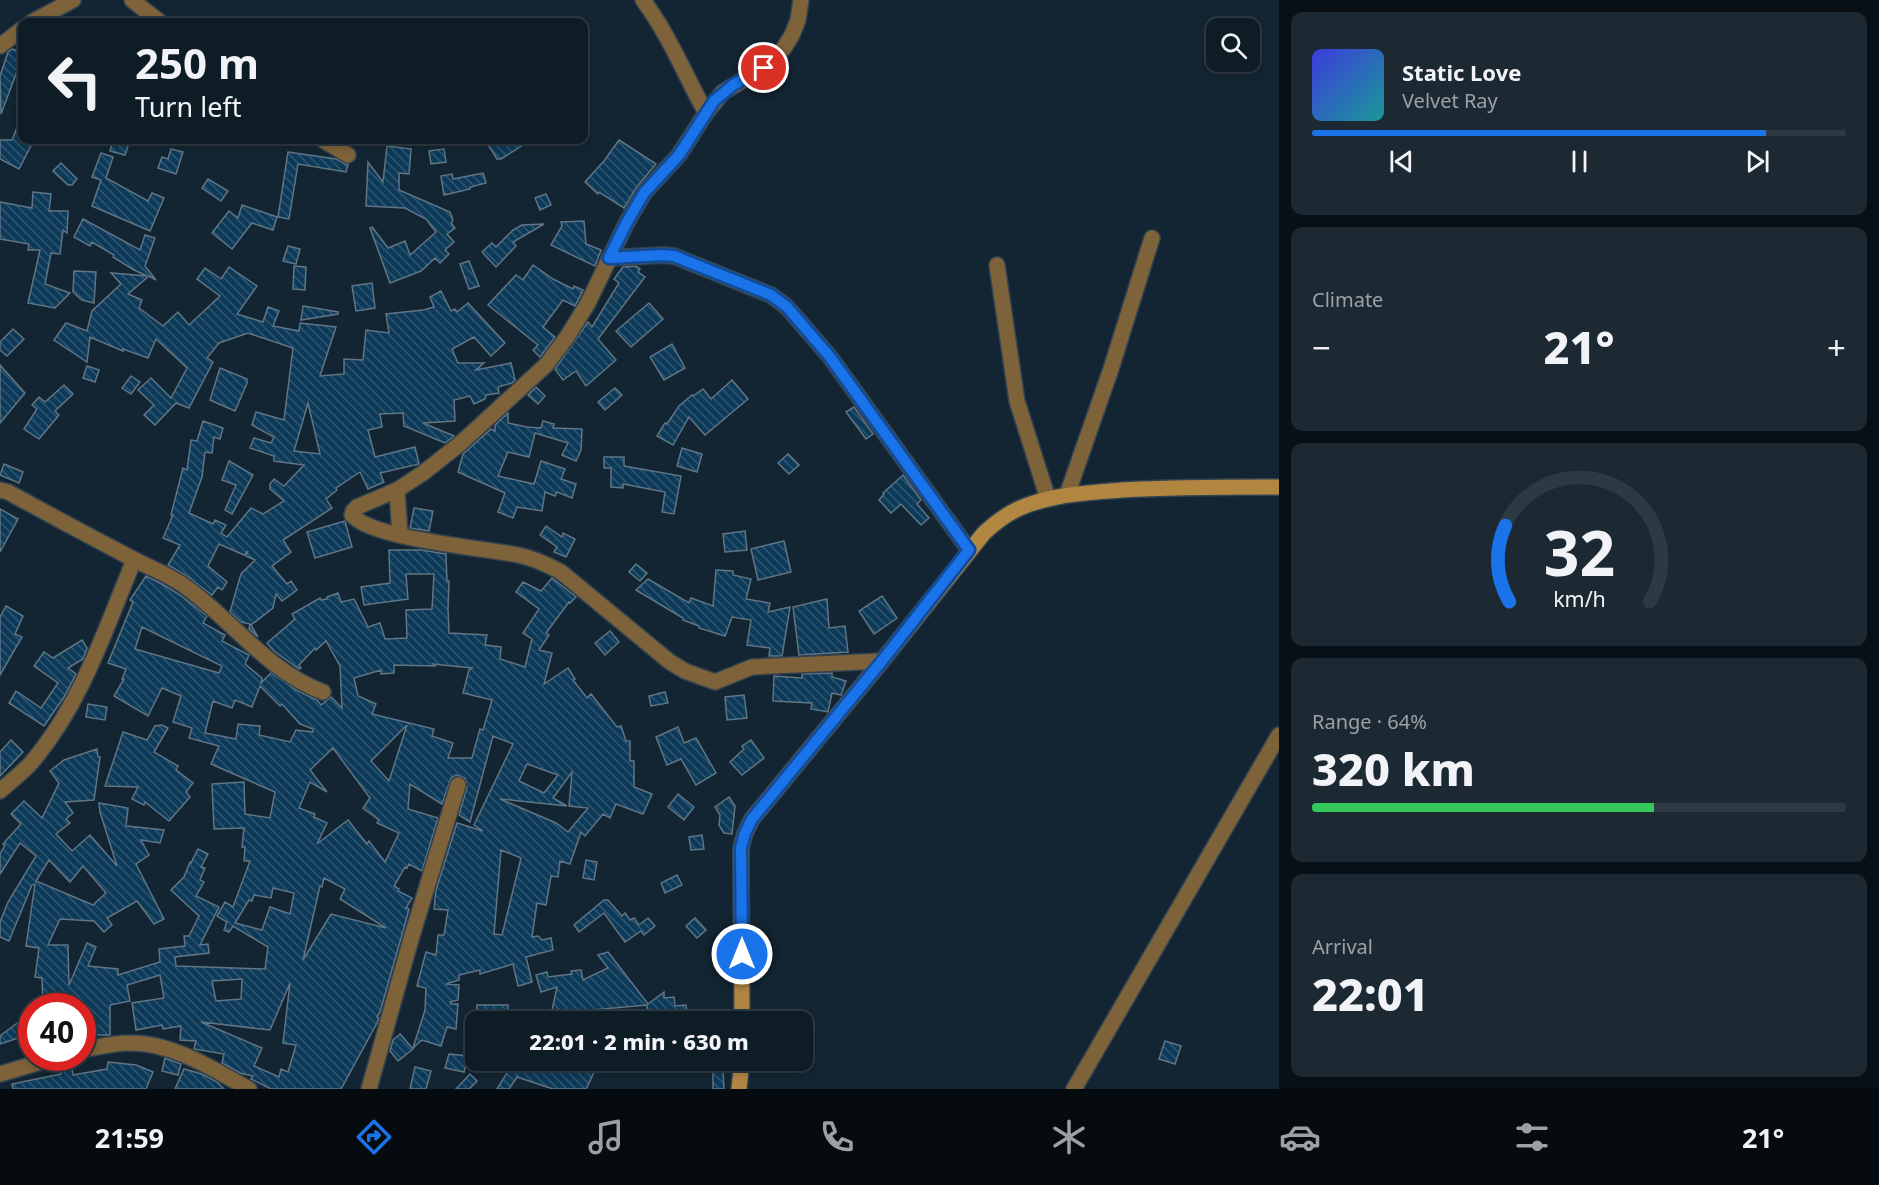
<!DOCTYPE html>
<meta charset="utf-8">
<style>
body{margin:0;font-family:"Noto Sans",sans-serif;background:#1c2932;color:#f1f3f6;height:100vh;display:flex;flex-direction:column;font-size:22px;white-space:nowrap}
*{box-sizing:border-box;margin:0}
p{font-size:20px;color:#9ba1a7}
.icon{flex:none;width:33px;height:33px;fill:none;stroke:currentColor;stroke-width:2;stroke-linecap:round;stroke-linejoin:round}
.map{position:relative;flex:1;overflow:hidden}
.drawer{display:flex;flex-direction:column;gap:12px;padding:12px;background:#080f15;width:600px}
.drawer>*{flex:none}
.banner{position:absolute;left:18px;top:18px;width:570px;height:126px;border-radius:12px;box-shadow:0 3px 9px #0003,0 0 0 2px #2e3a43;background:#0e1c26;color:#f1f3f6;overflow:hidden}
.controls{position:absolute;left:1206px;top:18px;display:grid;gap:12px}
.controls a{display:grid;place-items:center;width:54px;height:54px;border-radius:12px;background:#0e1c26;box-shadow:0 3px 9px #0003,0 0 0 2px #2e3a43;font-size:30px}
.speed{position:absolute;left:18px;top:993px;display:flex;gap:12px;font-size:30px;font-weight:700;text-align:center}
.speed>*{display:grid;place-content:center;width:78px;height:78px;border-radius:50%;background:#0e1c26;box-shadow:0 3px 9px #0003,0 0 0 2px #2e3a43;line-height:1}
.speed .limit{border:9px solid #d22;background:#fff;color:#111}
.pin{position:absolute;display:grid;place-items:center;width:51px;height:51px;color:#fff;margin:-26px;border:3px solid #fff;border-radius:50%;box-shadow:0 2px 6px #0007}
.me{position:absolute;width:66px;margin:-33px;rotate:0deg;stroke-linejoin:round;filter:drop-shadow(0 0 4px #0008)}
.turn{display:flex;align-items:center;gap:21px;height:126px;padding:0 18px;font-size:27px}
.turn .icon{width:78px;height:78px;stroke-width:2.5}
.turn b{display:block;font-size:42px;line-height:51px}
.big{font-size:45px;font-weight:800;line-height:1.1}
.drawer .card{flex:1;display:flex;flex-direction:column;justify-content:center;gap:9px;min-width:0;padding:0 21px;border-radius:12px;background:#1c2932}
.drawer .dial{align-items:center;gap:0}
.dial svg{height:156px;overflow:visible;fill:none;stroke:#2e3a43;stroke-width:7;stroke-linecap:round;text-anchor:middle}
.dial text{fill:#f1f3f6;stroke:none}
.song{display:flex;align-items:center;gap:18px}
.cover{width:72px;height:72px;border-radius:9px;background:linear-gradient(135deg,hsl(240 70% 55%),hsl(180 70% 35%))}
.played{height:6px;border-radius:3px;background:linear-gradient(90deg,#1a73e8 85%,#2e3a43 85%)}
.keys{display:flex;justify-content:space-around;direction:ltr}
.heat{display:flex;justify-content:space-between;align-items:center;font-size:33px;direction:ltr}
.charge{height:9px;border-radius:4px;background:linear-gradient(90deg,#34c759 64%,#2e3a43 0)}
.trip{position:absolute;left:465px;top:1011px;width:348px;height:60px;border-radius:12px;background:#0e1c26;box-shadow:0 3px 9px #0003,0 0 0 2px #2e3a43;font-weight:800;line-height:60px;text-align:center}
.dock{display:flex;height:96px;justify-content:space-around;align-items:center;background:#060b0f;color:#9ba1a7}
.dock .icon{width:42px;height:42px}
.dock .current{color:#1a73e8}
.dock b{font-size:27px;color:#f1f3f6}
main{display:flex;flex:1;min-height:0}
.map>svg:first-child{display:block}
</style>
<main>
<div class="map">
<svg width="1279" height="1089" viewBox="0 0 1279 1089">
<defs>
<pattern id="building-back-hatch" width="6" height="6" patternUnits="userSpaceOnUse" patternTransform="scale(1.5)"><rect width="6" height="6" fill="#0c3a58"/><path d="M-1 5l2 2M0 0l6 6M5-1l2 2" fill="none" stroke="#2f5670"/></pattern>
</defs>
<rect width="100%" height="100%" fill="#132532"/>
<g fill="url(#building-back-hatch)" stroke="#607585" stroke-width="1.5" fill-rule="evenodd">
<path d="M12,49L22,52V58L1,114L0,76L8,52Z"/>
<path d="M22,115V140H34L19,169L0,159V140H12Z"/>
<path d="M113,140H130L125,155L110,151Z"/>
<path d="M485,140H531L501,159H497Z"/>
<path d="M619,140L656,164L636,188L624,208L599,192L598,194L585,182L604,161Z"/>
<path d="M387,146L411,149L409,174L399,173V190L450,212L453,220L451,223L455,228L447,234L454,242L445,250L449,254L440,263L435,258L421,271L390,283L370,228L372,227L388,248L405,241L410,255L436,232L426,219L405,208L366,206L368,162L383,182Z"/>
<path d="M171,149L183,152L176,174L158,168L162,157L168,159Z"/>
<path d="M444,149L446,162L431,164L429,151Z"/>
<path d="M288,152L336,159L348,165L346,172L298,164L289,219L278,217Z"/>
<path d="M101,153L113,157L106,178L148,201L152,193L164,198L150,231L92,206L101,180L92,177Z"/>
<path d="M61,163L77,179L72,185H68L53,171Z"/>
<path d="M483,173L486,183L470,187V189L444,195L441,176L452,174L453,179Z"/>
<path d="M208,179L228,191L221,201L202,188Z"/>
<path d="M33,192L51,194L49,211H68L67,233L63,230L60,254L51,253L45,284L70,293L55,308L28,303L40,250H28L29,244L0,239V202L32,208Z"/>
<path d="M546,194L551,205L540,210L535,198Z"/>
<path d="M242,205L277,217L273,230L252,223L232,249L212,233L229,211L238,218Z"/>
<path d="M83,219L140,250L145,235L155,238L145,266L156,280L149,276L128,294L142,300L139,308L163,326L178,312L189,325L220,296L197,279L205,268L221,279L229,267L257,286L237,314L263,322L268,307L279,311L273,326L299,331L300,323L336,327L320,376L344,374V359L363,360L366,330L389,333L386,314L423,310L434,307L430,297L441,291L451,311L455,309L457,312L468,303L505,343L491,356L474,337L452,349L458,363H484L476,370L511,363L515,380L512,383L498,387L499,393L486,395L485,399L474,404L470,396L454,400L455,421L423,423L454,436L445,443L404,426L403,413L380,414L382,427L368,430L375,457L415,447L419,464L380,473L384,482L368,489L360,472L336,488L337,490L326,499L332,508L283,540L291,552L272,566L287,584L291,581L297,590L282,601L276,594L273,608L251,625L258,637L249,629L250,624L241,622L230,612L241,574L255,560L246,556L248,551L244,555L219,544L208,566L227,582L222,590L218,587L212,595L185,575L168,565L180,545L163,538L173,515H171L183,468L187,470L191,440L197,441L203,421L223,428L220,439L214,437L212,453L205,452L202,477L189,513L213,524L215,520L226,525L221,533L227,537L251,508L263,514L284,501L270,489V484L274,479L284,486L304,465L274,461V456L250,448L254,438L271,443L274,437L252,425L256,412L284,420L293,348L248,333L219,343L207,358L213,362L189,408L176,403L155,425L144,415L154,405L138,390L151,378L171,398L187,368L156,339L148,358L123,349V351L90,337L87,362L54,340L66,323L87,331L92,311L121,284L111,273L147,276L134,270L113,257L114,255L92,242L90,246L74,237ZM308,403L320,454L294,451Z"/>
<path d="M584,221L586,244L601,250L595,266L551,245L562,226L561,222Z"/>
<path d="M544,224L513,242L516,246L496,267L482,252L492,243L496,247L513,230L522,225Z"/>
<path d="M288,246L300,249L296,264L283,261Z"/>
<path d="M469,261L479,286L469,289L460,264Z"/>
<path d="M533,265L553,279L573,289L574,286L583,290L575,306L563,300L543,327L555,337L540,357L533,350L538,345L488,305L516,275L523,280Z"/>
<path d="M294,266L306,267L305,290L293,289Z"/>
<path d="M636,266L640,269L638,272L645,277L598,339L616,360L586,386L576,371L563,380L555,369L588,322L592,327L619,283L614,279L623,267Z"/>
<path d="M74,271L96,272L94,303L82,300L73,292Z"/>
<path d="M372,283L375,308L356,311L352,286Z"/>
<path d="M649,303L663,319L631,347L616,331Z"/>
<path d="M303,306L338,312V314L301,320Z"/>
<path d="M13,329L24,339L7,356L0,350V342Z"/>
<path d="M672,344L685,368L664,380L650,357Z"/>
<path d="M0,365L25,393L0,423Z"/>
<path d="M87,366L99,370L95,382L83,378Z"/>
<path d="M220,368L247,379V383L235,411L210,400Z"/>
<path d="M131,376L140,382L131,394L122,388Z"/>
<path d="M732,380L748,399L705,435L689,417L673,445L657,436L665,423L667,424L679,406L692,395L693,396L703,389L711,399Z"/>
<path d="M64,385L73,394L55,411L59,415L39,439L24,429L37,409L32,405L39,397L45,402Z"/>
<path d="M536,387L545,396L538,404L528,395Z"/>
<path d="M615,388L622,395L605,410L598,402Z"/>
<path d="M854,407L873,434L866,439L846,412Z"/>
<path d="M508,413V423L527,427L541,428L543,421L554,424L553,428L582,429L581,450L576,461L562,455L568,443L535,433L529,457L508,452L498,476L534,484L541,461L565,469L561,479L576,484L572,498L557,492L555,496L545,492L542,511L517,507L513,518L498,512L505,493L458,472L463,454L491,429L495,431V425Z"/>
<path d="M682,448L702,454L697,472L677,466Z"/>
<path d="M788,454L799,465L789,474L778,463Z"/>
<path d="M604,457H624V466L681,476L674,514L662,512L665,492L623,484V488L611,487V468H604Z"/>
<path d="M229,461L253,475L232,514L225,510L236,485L222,480Z"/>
<path d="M4,464L23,472L19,483L0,475Z"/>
<path d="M903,475L921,500L917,504L929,518L921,525L901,504L891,513L879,500L884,494L883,493Z"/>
<path d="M414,508L433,511L429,531L410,528Z"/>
<path d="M0,509L18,519L0,552Z"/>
<path d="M345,521L352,547L315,558L307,532Z"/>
<path d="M546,526L562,537L563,533L575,539L566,557L554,552L557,547L540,535Z"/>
<path d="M745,531L747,550L725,552L723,534Z"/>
<path d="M784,541L791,572L758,580L751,549Z"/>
<path d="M389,550H421L446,554L447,581H449L448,609L449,633L487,635L485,645L501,647L500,659L525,667L532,639L523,633L539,609L516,592L523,582L541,591L552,578L576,597L570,603L569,602L546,633L549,635L539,650L552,653L544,684L568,668L575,679L573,680L587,698L591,694L617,727L621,726L626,741H630V761H634V787L652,794L643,814L616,804L610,818L603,814L585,836L581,832L570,864L560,861L558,877L551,876L546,905L537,903L532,937L538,936L542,940L551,938L553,950L526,957L532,982L518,986L513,964L480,974V970L459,975V980L446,984L459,985L458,1000L450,1002L451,1004H458L456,1029L447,1027L441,1046L422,1040L413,1048L425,1010L426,988L417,986L426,952L436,955L438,935H444L448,910L434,909L436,890L457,823L483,831L474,825L513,744L493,736L470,822L459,815L467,787L465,778L456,775L451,778L442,804L410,784L408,809L438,818L422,871L409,864L407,868L405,867L394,886L399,889L398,891L412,898L406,908L409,909L405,924L380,1012L377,1017L379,1018L377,1023L341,1089H271L251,1079L253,1076L240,1073L222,1063L224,1054L194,1049L196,1041L180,1040L181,1026L163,1029L162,1025L136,1030L132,1003L164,998L160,975L127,985L130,1001L110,1005V1035H82V1006H43L42,978L35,977L39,948L26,946L35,884L32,885L9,941L0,937V922L8,902L36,856L20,843L0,874V854L5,845L3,844L21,824L11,814L24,801L42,818L59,783L50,771L64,760L97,749L98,757H100L94,800L65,802L73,813L66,819L70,823L56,834L72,851L90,835L117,866L100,812L99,803L128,808L126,826L164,830L160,843L141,840L149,855L136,864L164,919L154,924L137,901L107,918L112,925L104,932L94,921L60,919L48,945H68L69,985L87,943L96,947L88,966L118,969V975L160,962L159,949L185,946L184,936H189L199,916L171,890L184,877L190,862L191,863L198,849L208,854L201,867L205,868L200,880L204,882L196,896L219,907L200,945L208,944L209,953L175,957L176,966L265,969L268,947L233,926L229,932L224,930L227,922L217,916L225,902L233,907L250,861H244L245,847H242L244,828L214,829L212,784L244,782L245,814L270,818L275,792L211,764L219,746L189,738L192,728L173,722L181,696L162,688L148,716L114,696L124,679H122L126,669L108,663L133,602L130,600L146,576L162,584L180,595L207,616L203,623L225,635L222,641L249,655L245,664L262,678L261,683L271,673L298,691L317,700L321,705L331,697L342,708L340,666L326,641L316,650L315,648L299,665L301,668L299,669L274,651L267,643L295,619L292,614L320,598L321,600L327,599V597L338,593L341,602L354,599L368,627L380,623L385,639L407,638L406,610L432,609L434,574H406L408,599L364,605L361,587L390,583ZM142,627L222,666L219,673L135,649ZM433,664L472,668L469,670L463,693L492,700L483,730L480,729L472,758H448L453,743L432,736L434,729L372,714L376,704L358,696L354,678L381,670V674L394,673V665L435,666ZM260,686L280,706L282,704L300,724L313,729V732L296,730L290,742L259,735L260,726L238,724L236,739L205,733L213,701L232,708L235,700L252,707ZM407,725L389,781L371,761ZM333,748L370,798L363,808L379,820L377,823L399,833L385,862L369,841L367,844L348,820L317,844L327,823L314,817L315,814L299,808L310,782L327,792L310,770ZM527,764L558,775L544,793L519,781ZM572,772L569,806L588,808L568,832L556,823L500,799L567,806L553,798ZM501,850L521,858L502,935L494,934ZM49,860L70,882L83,866L106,893L93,905L36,881ZM324,878L345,889L340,899L386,928L331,914L303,960L320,886L322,887ZM273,888L294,893L290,914L270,907L262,930L235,923L249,900L252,901L254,895L271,898ZM242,979L241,999L216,1001L212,981ZM290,983L283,1043L296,1045L288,1072L281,1069L279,1077L254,1066L262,1048L201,1022L270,1030Z"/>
<path d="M636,564L647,573L640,581L629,572Z"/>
<path d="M716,570L733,571V575L751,579L746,599L770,603L768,612L790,607L782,656H769L770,648L747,645L751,620L732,617L725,636L699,628V626L683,620V618L636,590L648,579L689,603L691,598L713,606Z"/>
<path d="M882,596L897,618L874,634L859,611Z"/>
<path d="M827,599L829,628L845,626L848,652L799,655L793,607Z"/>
<path d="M6,606L23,616L15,634L22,637L0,675V617Z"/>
<path d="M610,631L619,642L605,655L595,643Z"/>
<path d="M82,640L87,648L83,659L68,668L76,674L64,697L44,726L9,703L16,691L41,708L58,683L34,666L44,652L53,658Z"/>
<path d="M832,673V677L846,681L841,695L832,693L828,712L811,709L812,703L773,701L774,676L802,678V674Z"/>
<path d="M665,692L668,703L651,706L649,696Z"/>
<path d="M744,695L747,718L727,720L725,697Z"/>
<path d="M88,704L107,707L105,720L86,717Z"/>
<path d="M162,725L168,728L154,752L178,766L176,770L193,783L186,792L190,797L169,821L145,802L144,805L132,799L138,787L105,786L123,732L147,740L155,726Z"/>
<path d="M678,727L684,743L696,738L716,773L696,785L681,759L667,765L656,737Z"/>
<path d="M11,740L23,752L0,776V752Z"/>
<path d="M751,740L764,758L742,775L730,762L744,749L742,746Z"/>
<path d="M678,794L694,807L684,820L668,807Z"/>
<path d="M729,797L735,806L732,834L724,833L719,825L720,815L715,807Z"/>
<path d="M702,835L704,849L691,850L689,837Z"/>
<path d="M586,860L597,862L594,880L583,878Z"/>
<path d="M677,875L682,885L665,893L661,883Z"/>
<path d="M604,900H608L622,916L625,913L630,920L634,918L639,925L648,918L655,926L644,935L641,931L625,942L604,913L579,932L574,925Z"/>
<path d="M695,918L706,930L697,938L686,926Z"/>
<path d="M608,952L648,1004L664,992V998L674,997L675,1006L686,1005L688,1022H648L647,1005L580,1011L568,1013L566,1019L551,1015L557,987L541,992L536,975L547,972L548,977L572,974L571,971L581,970L583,980L608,968L598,955Z"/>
<path d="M477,1005H508V1015L476,1014Z"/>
<path d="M20,1021L27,1030L15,1039L0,1044V1036Z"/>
<path d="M400,1034L413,1049L398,1061L390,1051L393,1040Z"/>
<path d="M1165,1041L1181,1046L1175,1064L1159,1059Z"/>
<path d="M449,1054L468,1056L464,1072L445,1068Z"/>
<path d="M165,1058L181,1064L178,1075L162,1071Z"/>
<path d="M515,1060H600L586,1089H553L517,1077L509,1089H497Z"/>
<path d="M652,1060L664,1061L663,1072L651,1071Z"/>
<path d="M706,1060H717L716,1070H723L724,1089H713V1072H706Z"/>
<path d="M108,1062L136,1065L153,1072L146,1089H13L12,1084L61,1074L60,1070L72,1069L73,1075L107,1069Z"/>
<path d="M415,1067L431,1071L426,1089H410Z"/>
<path d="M184,1069L202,1074L217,1082L224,1089H175Z"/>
<path d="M470,1074L477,1081L469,1089H456Z"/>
</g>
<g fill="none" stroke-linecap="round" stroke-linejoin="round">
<g stroke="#324350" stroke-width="18">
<g id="street">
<path d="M132,0L160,22"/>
<path d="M643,0C669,35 685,75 706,113"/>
<path d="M801,0L798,20L792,35L784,48L764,68L723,92L706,113L679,155L644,193L626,224L588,303L567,337L546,365L461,443L423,473L397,490L357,507L353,511L352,515C372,539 484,548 518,555C534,558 548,565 561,572L670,662L685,671L715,682L752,667L882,661"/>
<path d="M32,22L73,0"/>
<path d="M0,46L22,29"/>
<path d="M323,140L348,155"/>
<path d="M609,258L662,255L674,256L771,295L787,307L830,357L969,550"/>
<path d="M997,265L1017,401L1048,499"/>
<path d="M0,490L8,492C50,515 91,537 133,559C150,568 170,575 186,587C233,621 267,671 323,692"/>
<path d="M397,490L400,535"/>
<path d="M1067,495L1111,369L1152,238"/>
<path d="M0,791C10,782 22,773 31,763C81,705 105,630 134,560"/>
<path d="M82,1050C98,1047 113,1043 129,1043C172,1042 213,1069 249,1089"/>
<path d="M0,1074L54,1058"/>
<path d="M369,1089L411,939L458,785"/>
<path d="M1074,1089L1279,735"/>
</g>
</g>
<g stroke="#324350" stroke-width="18">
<g id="secondary">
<path d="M742,1022L741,848L745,833L752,819L882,661L984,533C995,523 1005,515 1018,509C1050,494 1087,493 1122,490C1174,487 1227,487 1279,487"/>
<path d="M739,1089L742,1060"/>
</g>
</g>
<use href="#street" stroke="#7d623a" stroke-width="15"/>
<use href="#secondary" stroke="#b08641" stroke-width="15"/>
</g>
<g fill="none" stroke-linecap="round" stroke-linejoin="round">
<g stroke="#114b97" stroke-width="15">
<path id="route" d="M742,954L741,848L745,833L752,819L882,661L969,550L830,357L787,307L771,295L674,256L662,255L609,258L626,224L644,193L679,155L714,101L733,85L764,68"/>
</g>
<use href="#route" stroke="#1a73e8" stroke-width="10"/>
</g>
</svg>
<div class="controls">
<a><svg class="icon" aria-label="search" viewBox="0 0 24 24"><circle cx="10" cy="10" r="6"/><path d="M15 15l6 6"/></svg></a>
</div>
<div class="speed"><div class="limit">40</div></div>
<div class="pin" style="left:764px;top:68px;background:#d93025"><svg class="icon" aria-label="arrive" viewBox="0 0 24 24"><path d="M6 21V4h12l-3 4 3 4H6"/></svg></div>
<svg class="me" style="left:742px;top:954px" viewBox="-20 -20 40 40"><circle r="17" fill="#1a73e8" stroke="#fff" stroke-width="3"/><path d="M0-11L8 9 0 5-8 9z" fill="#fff"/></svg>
<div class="trip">22:01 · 2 min · 630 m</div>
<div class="banner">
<div class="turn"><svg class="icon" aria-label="left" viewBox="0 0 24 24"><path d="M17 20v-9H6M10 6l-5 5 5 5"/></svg><div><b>250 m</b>Turn left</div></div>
</div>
</div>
<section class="drawer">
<div class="card">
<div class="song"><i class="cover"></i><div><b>Static Love</b><p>Velvet Ray</p></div></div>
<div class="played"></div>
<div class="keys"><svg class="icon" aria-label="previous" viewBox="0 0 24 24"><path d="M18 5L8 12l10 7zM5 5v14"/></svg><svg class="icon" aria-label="pause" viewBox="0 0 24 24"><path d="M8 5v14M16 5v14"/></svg><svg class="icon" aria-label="next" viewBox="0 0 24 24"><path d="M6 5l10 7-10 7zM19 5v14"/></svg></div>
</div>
<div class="card"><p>Climate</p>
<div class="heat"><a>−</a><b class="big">21°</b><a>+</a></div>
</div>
<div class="card dial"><svg viewBox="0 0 100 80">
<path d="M14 69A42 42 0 1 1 86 69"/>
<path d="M14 69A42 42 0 0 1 12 30" stroke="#1a73e8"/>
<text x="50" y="56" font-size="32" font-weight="700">32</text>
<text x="50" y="72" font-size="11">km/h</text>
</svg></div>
<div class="card"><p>Range · 64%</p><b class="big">320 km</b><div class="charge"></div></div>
<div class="card"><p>Arrival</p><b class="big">22:01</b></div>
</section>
</main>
<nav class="dock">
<b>21:59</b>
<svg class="icon current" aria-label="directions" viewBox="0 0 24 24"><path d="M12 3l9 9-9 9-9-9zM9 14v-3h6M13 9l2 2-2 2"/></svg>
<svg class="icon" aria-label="music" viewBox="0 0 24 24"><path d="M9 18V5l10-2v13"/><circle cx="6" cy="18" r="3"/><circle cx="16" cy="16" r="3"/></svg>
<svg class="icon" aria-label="phone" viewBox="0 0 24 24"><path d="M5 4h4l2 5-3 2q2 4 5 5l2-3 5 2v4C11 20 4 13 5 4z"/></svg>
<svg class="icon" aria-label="climate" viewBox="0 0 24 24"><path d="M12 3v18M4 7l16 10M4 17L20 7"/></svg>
<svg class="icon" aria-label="car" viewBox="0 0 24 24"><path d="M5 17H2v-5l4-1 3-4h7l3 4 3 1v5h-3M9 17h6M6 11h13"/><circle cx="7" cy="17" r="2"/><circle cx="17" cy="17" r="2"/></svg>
<svg class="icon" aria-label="filters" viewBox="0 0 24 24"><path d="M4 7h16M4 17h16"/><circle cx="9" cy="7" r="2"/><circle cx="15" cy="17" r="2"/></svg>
<b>21°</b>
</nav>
